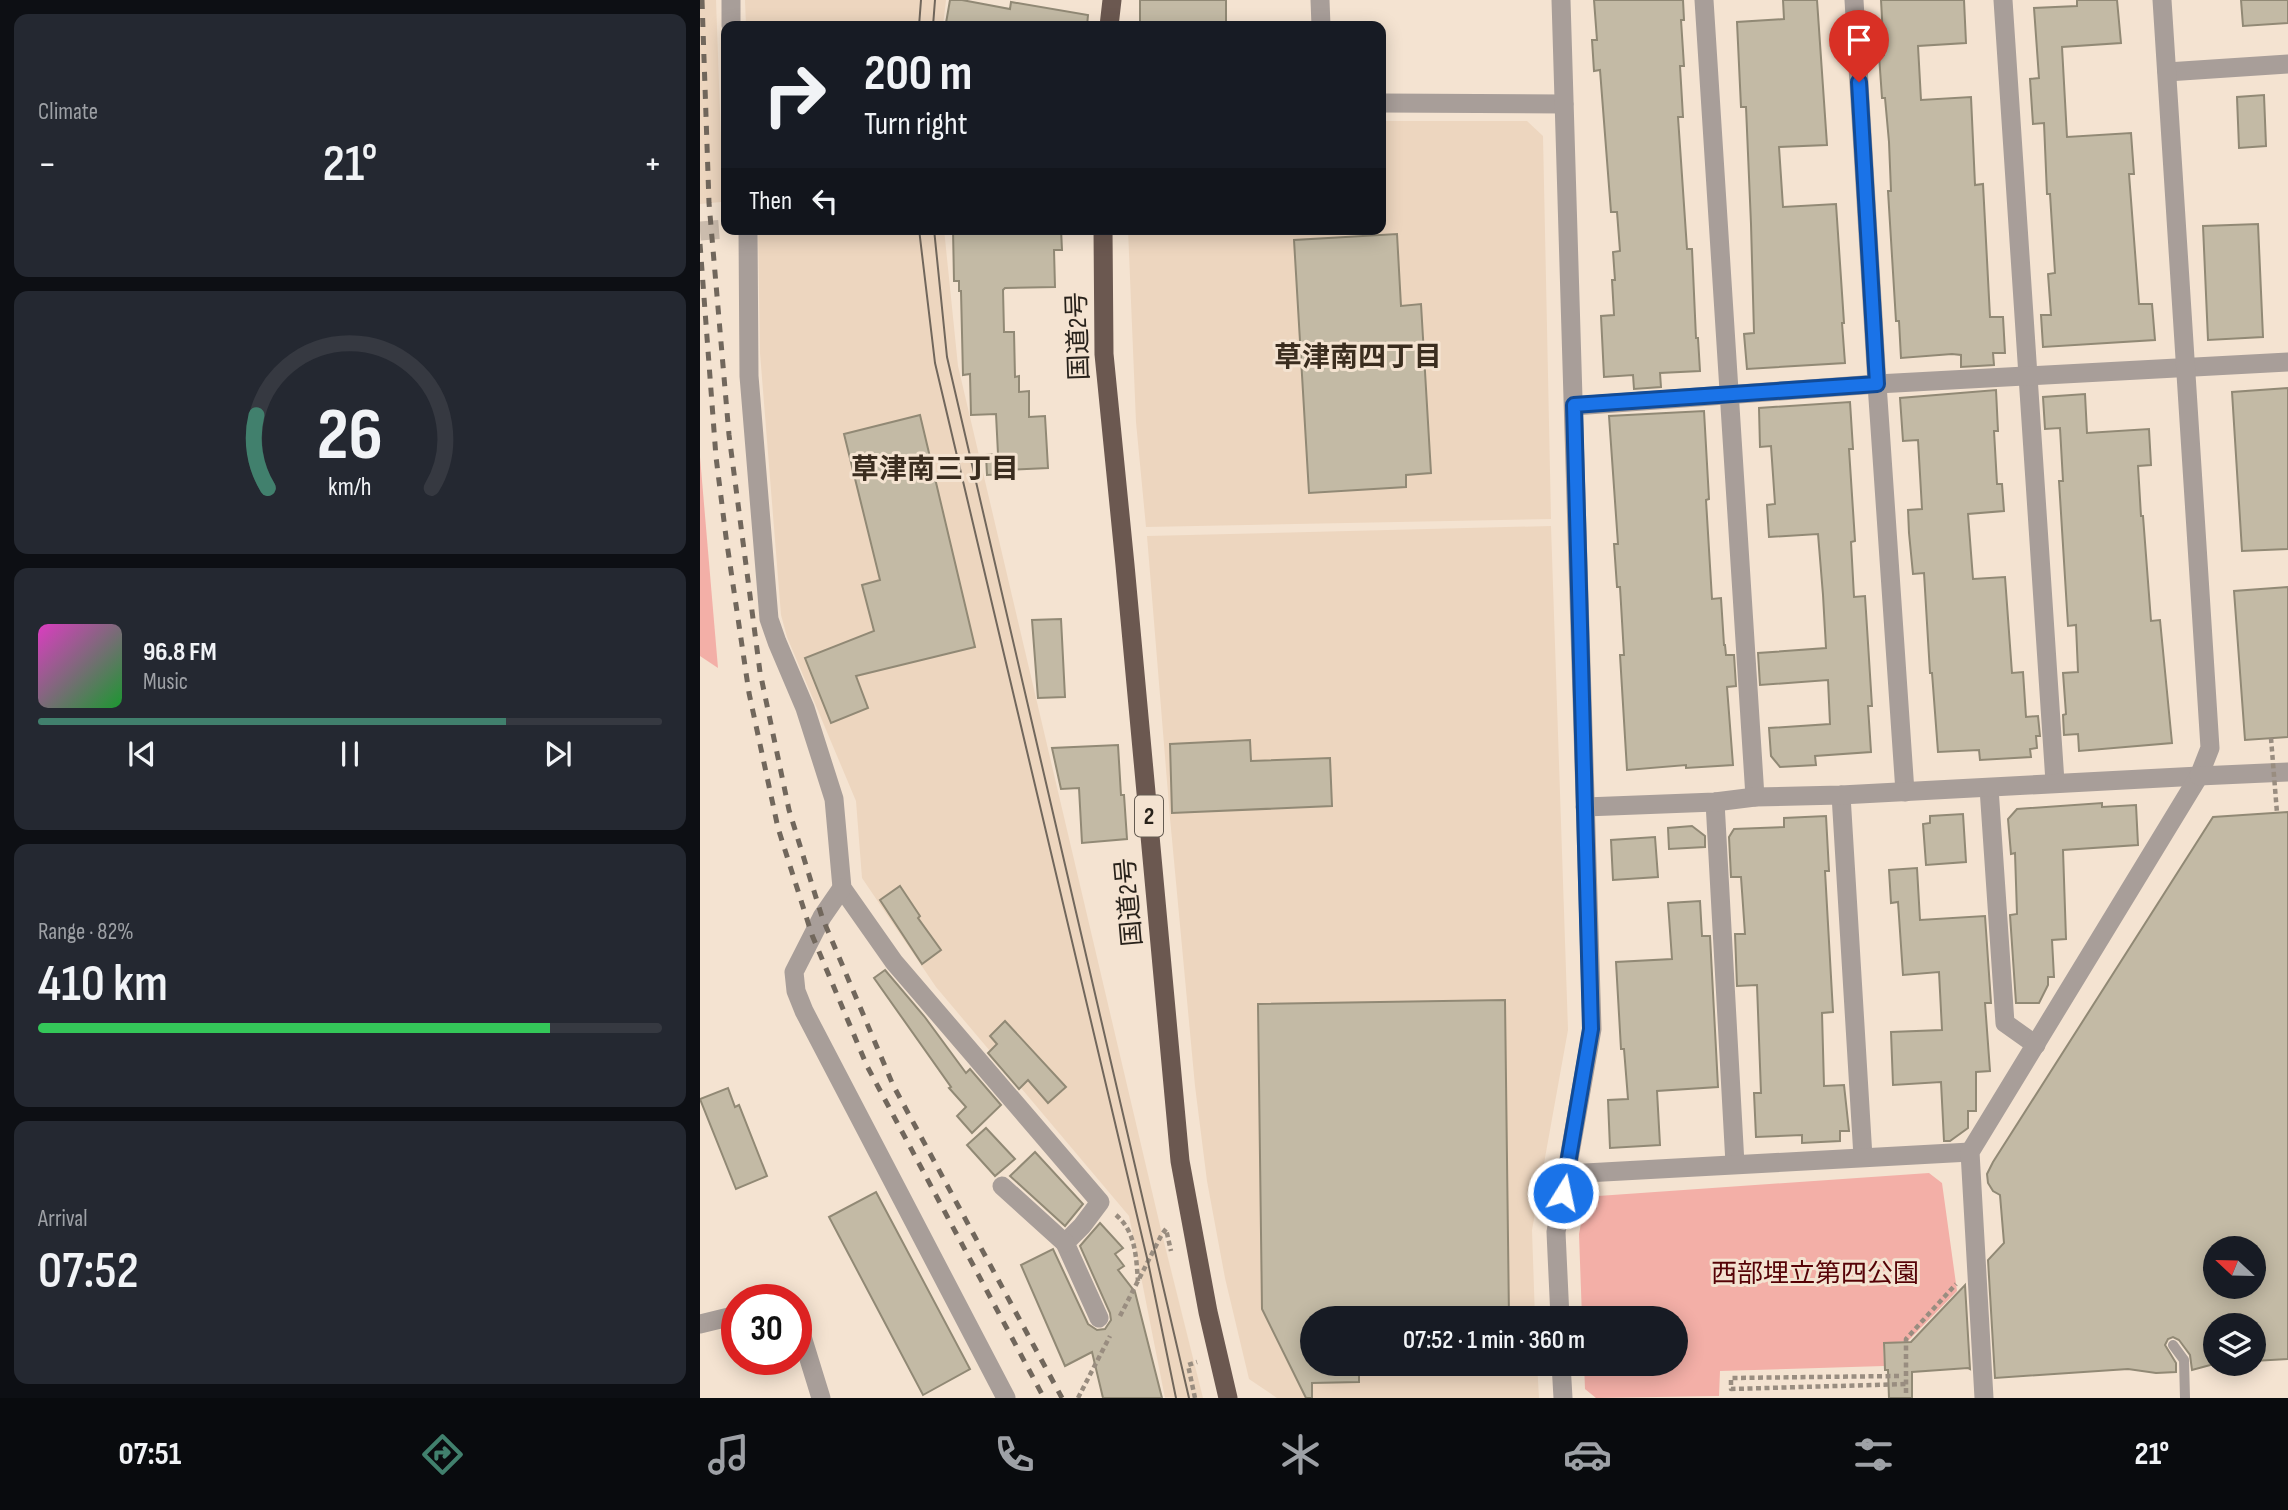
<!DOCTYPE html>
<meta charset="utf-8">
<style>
body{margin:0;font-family:"Sofia Sans Condensed","Noto Sans JP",sans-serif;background:#242831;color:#f1f3f6;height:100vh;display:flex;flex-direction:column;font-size:26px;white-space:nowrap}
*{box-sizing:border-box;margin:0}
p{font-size:23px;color:#9ea1a6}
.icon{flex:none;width:38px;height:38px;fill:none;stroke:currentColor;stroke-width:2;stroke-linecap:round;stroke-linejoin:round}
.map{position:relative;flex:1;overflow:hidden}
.sheet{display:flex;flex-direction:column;gap:14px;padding:14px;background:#0d0f14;width:700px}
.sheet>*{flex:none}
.guide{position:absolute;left:21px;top:21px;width:665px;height:214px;border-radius:14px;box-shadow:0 4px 18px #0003;background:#171b24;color:#f1f3f6;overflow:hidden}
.needle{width:46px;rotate:292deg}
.tools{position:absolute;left:1503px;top:1236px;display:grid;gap:14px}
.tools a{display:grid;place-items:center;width:63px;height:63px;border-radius:50%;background:#171b24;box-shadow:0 4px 18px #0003;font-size:35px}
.speed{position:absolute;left:21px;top:1284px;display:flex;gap:14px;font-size:35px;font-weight:700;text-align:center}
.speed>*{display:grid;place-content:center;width:91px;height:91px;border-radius:50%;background:#171b24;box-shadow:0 4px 18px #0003;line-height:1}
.speed .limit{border:10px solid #d22;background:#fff;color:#111}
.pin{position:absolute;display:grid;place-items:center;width:60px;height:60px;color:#fff;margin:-72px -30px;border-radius:50% 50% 50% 0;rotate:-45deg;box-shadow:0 0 7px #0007}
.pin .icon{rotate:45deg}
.me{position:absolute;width:77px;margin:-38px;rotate:10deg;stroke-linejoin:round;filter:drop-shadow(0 0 5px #0008)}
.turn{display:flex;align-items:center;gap:24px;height:147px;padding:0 28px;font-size:32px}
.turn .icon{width:91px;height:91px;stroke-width:2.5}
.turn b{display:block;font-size:49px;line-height:60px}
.then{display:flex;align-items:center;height:66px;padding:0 28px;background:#0003;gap:14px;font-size:26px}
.big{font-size:52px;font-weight:600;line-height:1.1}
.sheet .tile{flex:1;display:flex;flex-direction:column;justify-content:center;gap:10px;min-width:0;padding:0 24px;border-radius:14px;background:#242831}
.sheet .dial{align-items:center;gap:0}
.dial svg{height:182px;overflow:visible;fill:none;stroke:#363941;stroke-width:7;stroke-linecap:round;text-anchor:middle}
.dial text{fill:#f1f3f6;stroke:none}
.song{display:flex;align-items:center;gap:21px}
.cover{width:84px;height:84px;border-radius:10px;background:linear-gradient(135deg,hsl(310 70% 55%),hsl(130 70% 35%))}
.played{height:7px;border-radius:4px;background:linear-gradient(90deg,#41806d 75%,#363941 75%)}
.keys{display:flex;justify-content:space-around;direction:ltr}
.heat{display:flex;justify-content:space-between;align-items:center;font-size:38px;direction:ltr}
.charge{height:10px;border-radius:5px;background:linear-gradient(90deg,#34c759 82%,#363941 0)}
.trip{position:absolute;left:600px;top:1306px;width:388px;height:70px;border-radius:35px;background:#171b24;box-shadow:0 4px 18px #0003;font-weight:600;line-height:70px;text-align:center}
.tab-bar{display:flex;height:112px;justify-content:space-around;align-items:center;background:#090b0e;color:#9ea1a6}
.tab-bar .icon{width:49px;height:49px}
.tab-bar .on{color:#41806d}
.tab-bar b{font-size:32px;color:#f1f3f6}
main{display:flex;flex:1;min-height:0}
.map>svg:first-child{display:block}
</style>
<main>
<section class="sheet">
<div class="tile"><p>Climate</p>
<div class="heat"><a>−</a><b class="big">21°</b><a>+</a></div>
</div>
<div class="tile dial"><svg viewBox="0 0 100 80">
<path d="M14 69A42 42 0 1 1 86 69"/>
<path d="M14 69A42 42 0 0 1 9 37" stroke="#41806d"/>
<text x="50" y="56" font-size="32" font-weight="700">26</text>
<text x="50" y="72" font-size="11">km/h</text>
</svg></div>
<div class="tile">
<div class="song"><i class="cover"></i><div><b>96.8 FM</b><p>Music</p></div></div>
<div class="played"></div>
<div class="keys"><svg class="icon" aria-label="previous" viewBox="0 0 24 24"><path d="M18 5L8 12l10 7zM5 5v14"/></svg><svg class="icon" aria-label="pause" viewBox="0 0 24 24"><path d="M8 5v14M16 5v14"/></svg><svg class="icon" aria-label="next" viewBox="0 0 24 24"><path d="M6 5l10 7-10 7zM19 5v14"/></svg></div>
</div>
<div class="tile"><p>Range · 82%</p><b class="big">410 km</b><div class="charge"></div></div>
<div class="tile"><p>Arrival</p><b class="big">07:52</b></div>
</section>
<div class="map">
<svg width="1588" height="1398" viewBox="0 0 1588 1398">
<rect width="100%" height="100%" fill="#f4e3d1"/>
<g fill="#edd6bf">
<path d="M0,0H16L22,169L21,202L0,204Z"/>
<path d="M45,0H246L243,26H46Z"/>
<path d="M681,121H827L843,136L851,519L446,527L436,422L428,229H681Z"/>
<path d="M58,229H244L258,366L462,1234L503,1398H465L429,1216L236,987L162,878L156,801L87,637L81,615L60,353Z"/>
<path d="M851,526L868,1030L832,1230L835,1318H612V1363H837L839,1398H577L549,1379L525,1278L507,1181L495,1086L470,818L447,536Z"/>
</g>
<g fill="#f3afa7">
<path d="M0,457L18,668L0,656Z"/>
<path d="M1229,1173L1242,1183L1257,1291L1208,1341L1183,1343L1184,1366L1020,1371L1019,1396L896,1398L885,1389L884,1363H976V1318H882L879,1234L885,1203L898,1196Z"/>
</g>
<g fill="#c3baa5" stroke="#918975" stroke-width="2" fill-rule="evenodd">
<path d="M250,0H262L310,9L311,2L388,15L387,26H261L246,23Z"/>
<rect x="440" y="0" width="86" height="26"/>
<path d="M894,0H983L984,20H981L984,66H980L983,117H978L987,249H992L996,338H998L1000,371L960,373L961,387L934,389L933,375L904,377L901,316L914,315L912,280H915L913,252L920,251L917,212H911L900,70L894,71L892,40H897Z"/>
<path d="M1083,0H1117L1127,145L1079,147L1083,207L1136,204L1144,323H1142L1145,363L1047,369L1044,334L1054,333L1051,224L1046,107H1041L1037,22L1084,19Z"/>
<path d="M1181,0H1264L1266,43L1218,46L1221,100L1271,97L1275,185L1283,184L1290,317H1303L1305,353H1293L1294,365L1261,367V355L1252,354L1201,358L1199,321H1196L1188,191H1191L1189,142L1185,98H1182L1179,55H1184Z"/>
<path d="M1377,0H1417L1421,43L1362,47L1367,137L1431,133L1434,174H1429L1439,304H1452L1455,340L1343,347L1341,315H1351L1348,274L1355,273L1350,194H1347L1344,123L1333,124L1330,79L1339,78L1334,8L1377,6Z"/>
<path d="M1541,0H1588V23L1543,26Z"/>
<path d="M1564,95L1566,146L1539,148L1537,97Z"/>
<path d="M1558,224L1563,337L1508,340L1503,226Z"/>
<path d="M253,229H361L362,250H354L355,287L305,288L303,290L304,332H314L315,377L319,376V392L329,391V417L345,416L348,468L306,470L307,474L287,475L286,455L298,454L296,414L271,415L270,374L263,375L261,291H259V281H254Z"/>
<path d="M697,234L701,306L721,304L731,473L706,475V487L609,493L594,240Z"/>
<path d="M1588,388V549L1542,551L1532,392Z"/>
<path d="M1296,390L1298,431H1294L1297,484H1302L1304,511L1268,514L1273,579L1305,577L1312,673L1323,672L1326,717L1338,716L1340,736H1336L1337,748L1330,749L1331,757L1280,760L1279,750L1238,752L1232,673H1230L1224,573L1213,574L1209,533L1208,510L1222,509L1218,440L1203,441L1200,398Z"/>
<path d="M1385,394L1387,433L1449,429L1451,465L1438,466L1441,516H1443L1451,621L1460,620L1472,743L1379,751L1378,734L1364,735L1363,715L1366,714L1363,673L1378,672L1376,625L1368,626L1359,481H1363L1360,428L1345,429L1343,397Z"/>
<path d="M1150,402L1153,449H1149L1155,541L1151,542L1154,597L1165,596L1172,706H1168L1171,752L1115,756L1116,765L1080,767L1071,756L1069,728L1130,724L1128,680L1060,685L1058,653L1126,648L1123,595L1118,534L1069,537L1067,505L1075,504L1071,446L1060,447L1059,408Z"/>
<path d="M1004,411L1009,499L1006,500L1012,599L1021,598L1024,645H1025L1026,655H1034L1036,686L1027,687L1033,765L986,768V765L927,770L920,655H924L920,587H917L914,544H918L909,416Z"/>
<path d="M220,415L275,647L156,676L168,708L131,723L105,658L174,631L162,585L180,580L144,434Z"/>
<path d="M1588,587V737L1545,740L1534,591Z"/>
<path d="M361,619L365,697L338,698L332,620Z"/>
<path d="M550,740L551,761L630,758L632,806L472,813L470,744Z"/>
<path d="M418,745L421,795H424L427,839L382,843L379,788L361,789L352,748Z"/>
<path d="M1402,803V807L1436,805L1438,845L1363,850L1366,939L1352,940L1354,977H1348V985L1339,1003H1316L1310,915L1317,914L1315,853L1311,854L1308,819L1317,809Z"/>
<path d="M1588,812V1359L1554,1361V1325H1516V1363H1524L1514,1364L1492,1370L1490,1355L1479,1340L1473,1337L1468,1339L1465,1345L1476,1363V1372L1456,1373L1428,1369L1295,1378L1288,1260L1304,1243L1300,1195L1293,1191L1288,1183L1287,1174L1293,1162L1513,817ZM1516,1248H1554V1286H1516Z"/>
<path d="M1263,814L1266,862L1226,865L1223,824L1230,823V816Z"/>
<path d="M1126,816L1129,871H1125L1133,1012L1122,1013L1124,1086L1144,1085L1149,1131H1140V1141L1102,1143V1135L1056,1137L1054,1093H1061L1057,985L1037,986L1035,934H1045L1041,877H1031L1029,837L1034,829L1084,827V818Z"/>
<path d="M992,826L1005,836V847L969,849L968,828Z"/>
<path d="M955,837L958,877L913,880L911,840Z"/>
<path d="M1217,868L1220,920L1285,916L1291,1003H1285L1290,1071L1276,1072V1111H1268V1128L1250,1141H1244L1241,1082L1193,1085L1191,1032L1242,1030L1239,972L1203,975L1198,902L1191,903L1189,870Z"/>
<path d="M200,886L220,916L218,918L241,950L222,964L180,900Z"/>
<path d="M1000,901L1002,936H1010L1018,1087L957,1091L960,1145L910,1148L908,1100L928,1099L924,1049H921L916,962L972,959L968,903Z"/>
<path d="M185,970L224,1016L266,1073L270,1069L301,1105L272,1133L257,1116L266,1107L249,1088L251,1087L174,978Z"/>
<path d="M805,1000L809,1318H612V1363H659V1382L612,1383V1398H606L562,1309L558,1004Z"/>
<path d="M305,1021L366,1087L348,1103L328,1080L319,1089L288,1053L297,1044L290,1036Z"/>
<path d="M28,1088L35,1107L39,1105L67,1176L36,1189L0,1099Z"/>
<path d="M286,1128L315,1159L295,1176L267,1145Z"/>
<path d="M335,1152L383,1204L365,1226L310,1176Z"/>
<path d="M176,1192L270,1369L223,1395L129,1217Z"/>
<path d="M400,1223L423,1248L415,1254L424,1266L418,1270L435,1292L462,1398H403L392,1352L365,1366L321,1265L353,1249L388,1324L397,1330L405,1329L411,1320L410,1313L380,1246Z"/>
<path d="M1265,1285L1270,1369L1268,1368L1212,1372V1398H1189L1188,1370H1185L1184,1343L1211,1342Z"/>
</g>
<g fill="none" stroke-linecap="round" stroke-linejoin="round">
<path stroke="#cbbcad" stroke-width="19" stroke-dasharray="19 10" stroke-linecap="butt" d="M0,231L26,229"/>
<g stroke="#998d80" stroke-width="4.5" stroke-dasharray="5 3.5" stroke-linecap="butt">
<path d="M416,1215C436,1232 436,1257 438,1281"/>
<path d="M420,1316L462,1234L466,1229L471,1251"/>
<path d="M1199,1376L1031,1378V1389L1207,1384"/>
<path d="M1206,1393V1339L1256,1284"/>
<path d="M378,1398L410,1336"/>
<path d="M495,1398L488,1365L497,1362"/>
</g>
<path stroke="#a89e99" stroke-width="10" d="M1473,1345L1484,1360L1485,1398"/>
<g stroke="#a89e99" stroke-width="19">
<path d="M31,0V26"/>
<path d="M620,0L621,26"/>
<path d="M1004,0L1055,797"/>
<path d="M1154,0L1177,384L1205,792"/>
<path d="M1303,0L1355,782"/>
<path d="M1467,72L1588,64"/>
<path d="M681,103L864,104"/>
<path d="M48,229L49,376L69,619L77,642L105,708L134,799L142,888L194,962L400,1202L382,1226L365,1243L399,1318"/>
<path d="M874,406L1177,384L1588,362"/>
<path d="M1289,788L1305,1023L1336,1045"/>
<path d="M1141,795L1163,1157"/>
<path d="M1015,802L1035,1164"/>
<path d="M885,807L1015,802L1055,797L1141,795L1499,776"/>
<path d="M867,1174L1270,1152"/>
<path d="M302,1186L365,1243"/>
<path d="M96,1317L121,1398"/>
<path d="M860,1318L856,1232L892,1029L861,0"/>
<path d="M0,1324L37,1315"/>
<path d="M861,1363L863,1398"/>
<path d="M1284,1398L1270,1152L1499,776L1510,748L1462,0"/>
</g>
<g stroke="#a89e99" stroke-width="19">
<path d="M1499,776L1588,772"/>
<path d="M142,888L122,917L94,972L96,991L104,1011L306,1398"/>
</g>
<g stroke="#6b5850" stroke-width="19">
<path d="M409,26L412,0"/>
<path d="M403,229L404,354L425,565L480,1161L508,1312L528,1398"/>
</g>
<g stroke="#71675c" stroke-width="2">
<path d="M219,26L221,0"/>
<path d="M233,26L235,0"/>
<path d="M219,229L235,363L448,1262L476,1398"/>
<path d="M234,229L247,357L489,1398"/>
</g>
<g stroke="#71675c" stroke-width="5" stroke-dasharray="9 9" stroke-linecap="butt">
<path d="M2,0L9,203L29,435L60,672L89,810L122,917L193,1085L362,1398"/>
<path d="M0,244L16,457L26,537L49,693L78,828L112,935L167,1066L344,1398"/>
</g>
<path stroke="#998d80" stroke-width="4.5" stroke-dasharray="5 3.5" stroke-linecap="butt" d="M1571,738L1577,813"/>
</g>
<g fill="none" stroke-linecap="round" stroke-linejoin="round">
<g stroke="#114b97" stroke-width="18">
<path id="route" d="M863,1193L891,1029L874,405L1177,384L1159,82"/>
</g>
<use href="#route" stroke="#1a73e8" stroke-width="12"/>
</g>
<g text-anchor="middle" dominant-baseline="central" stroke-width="6" stroke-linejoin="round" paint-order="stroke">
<rect fill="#f4e3d1" stroke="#655c52" stroke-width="2" x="435" y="795.5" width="28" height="41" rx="5"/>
<g font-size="24" font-weight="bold" fill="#28221b">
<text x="449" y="816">2</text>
</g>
<g font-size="26" fill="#28221b" stroke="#f4e3d1">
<text transform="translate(379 336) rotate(-92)">国道2号</text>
<text transform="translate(430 902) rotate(-95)">国道2号</text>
</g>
<g font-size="26" fill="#550206" stroke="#f4e3d1">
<text x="1115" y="1274">西部埋立第四公園</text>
</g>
<g font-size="28" font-weight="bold" fill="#3a2d1f" stroke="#f4e3d1">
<text x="658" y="357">草津南四丁目</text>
<text x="235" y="469">草津南三丁目</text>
</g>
</g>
</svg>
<div class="tools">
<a><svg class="needle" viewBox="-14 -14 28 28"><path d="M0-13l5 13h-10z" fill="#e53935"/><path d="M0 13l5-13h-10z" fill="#9ea1a6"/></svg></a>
<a><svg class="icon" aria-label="layers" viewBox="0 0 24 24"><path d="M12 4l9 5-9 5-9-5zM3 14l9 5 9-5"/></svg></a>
</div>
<div class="speed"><div class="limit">30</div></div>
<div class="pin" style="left:1159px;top:82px;background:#d93025"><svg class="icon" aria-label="arrive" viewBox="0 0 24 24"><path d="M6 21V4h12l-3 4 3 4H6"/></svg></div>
<svg class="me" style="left:863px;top:1193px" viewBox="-20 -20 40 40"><circle r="17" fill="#1a73e8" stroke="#fff" stroke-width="3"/><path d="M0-11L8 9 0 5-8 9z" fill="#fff"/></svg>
<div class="trip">07:52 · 1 min · 360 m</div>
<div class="guide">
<div class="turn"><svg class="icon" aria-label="right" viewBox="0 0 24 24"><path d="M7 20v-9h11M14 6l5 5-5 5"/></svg><div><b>200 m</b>Turn right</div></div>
<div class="then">Then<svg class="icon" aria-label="left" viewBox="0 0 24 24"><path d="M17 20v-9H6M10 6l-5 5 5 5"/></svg></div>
</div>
</div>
</main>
<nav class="tab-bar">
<b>07:51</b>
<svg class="icon on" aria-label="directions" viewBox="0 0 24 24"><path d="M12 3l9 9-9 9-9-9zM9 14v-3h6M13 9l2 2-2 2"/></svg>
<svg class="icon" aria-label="music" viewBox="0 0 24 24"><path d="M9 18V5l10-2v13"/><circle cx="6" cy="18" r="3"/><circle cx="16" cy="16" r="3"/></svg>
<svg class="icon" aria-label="phone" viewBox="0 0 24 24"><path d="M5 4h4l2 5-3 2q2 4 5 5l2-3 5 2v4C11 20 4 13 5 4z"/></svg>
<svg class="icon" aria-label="climate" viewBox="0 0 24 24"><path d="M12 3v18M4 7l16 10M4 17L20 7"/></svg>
<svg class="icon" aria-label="car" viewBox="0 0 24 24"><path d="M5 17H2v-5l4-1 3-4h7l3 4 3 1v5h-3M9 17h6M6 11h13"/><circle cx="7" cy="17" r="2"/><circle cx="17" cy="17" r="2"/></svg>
<svg class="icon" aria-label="filters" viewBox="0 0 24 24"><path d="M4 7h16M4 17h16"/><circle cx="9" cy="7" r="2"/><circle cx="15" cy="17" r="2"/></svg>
<b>21°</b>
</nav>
